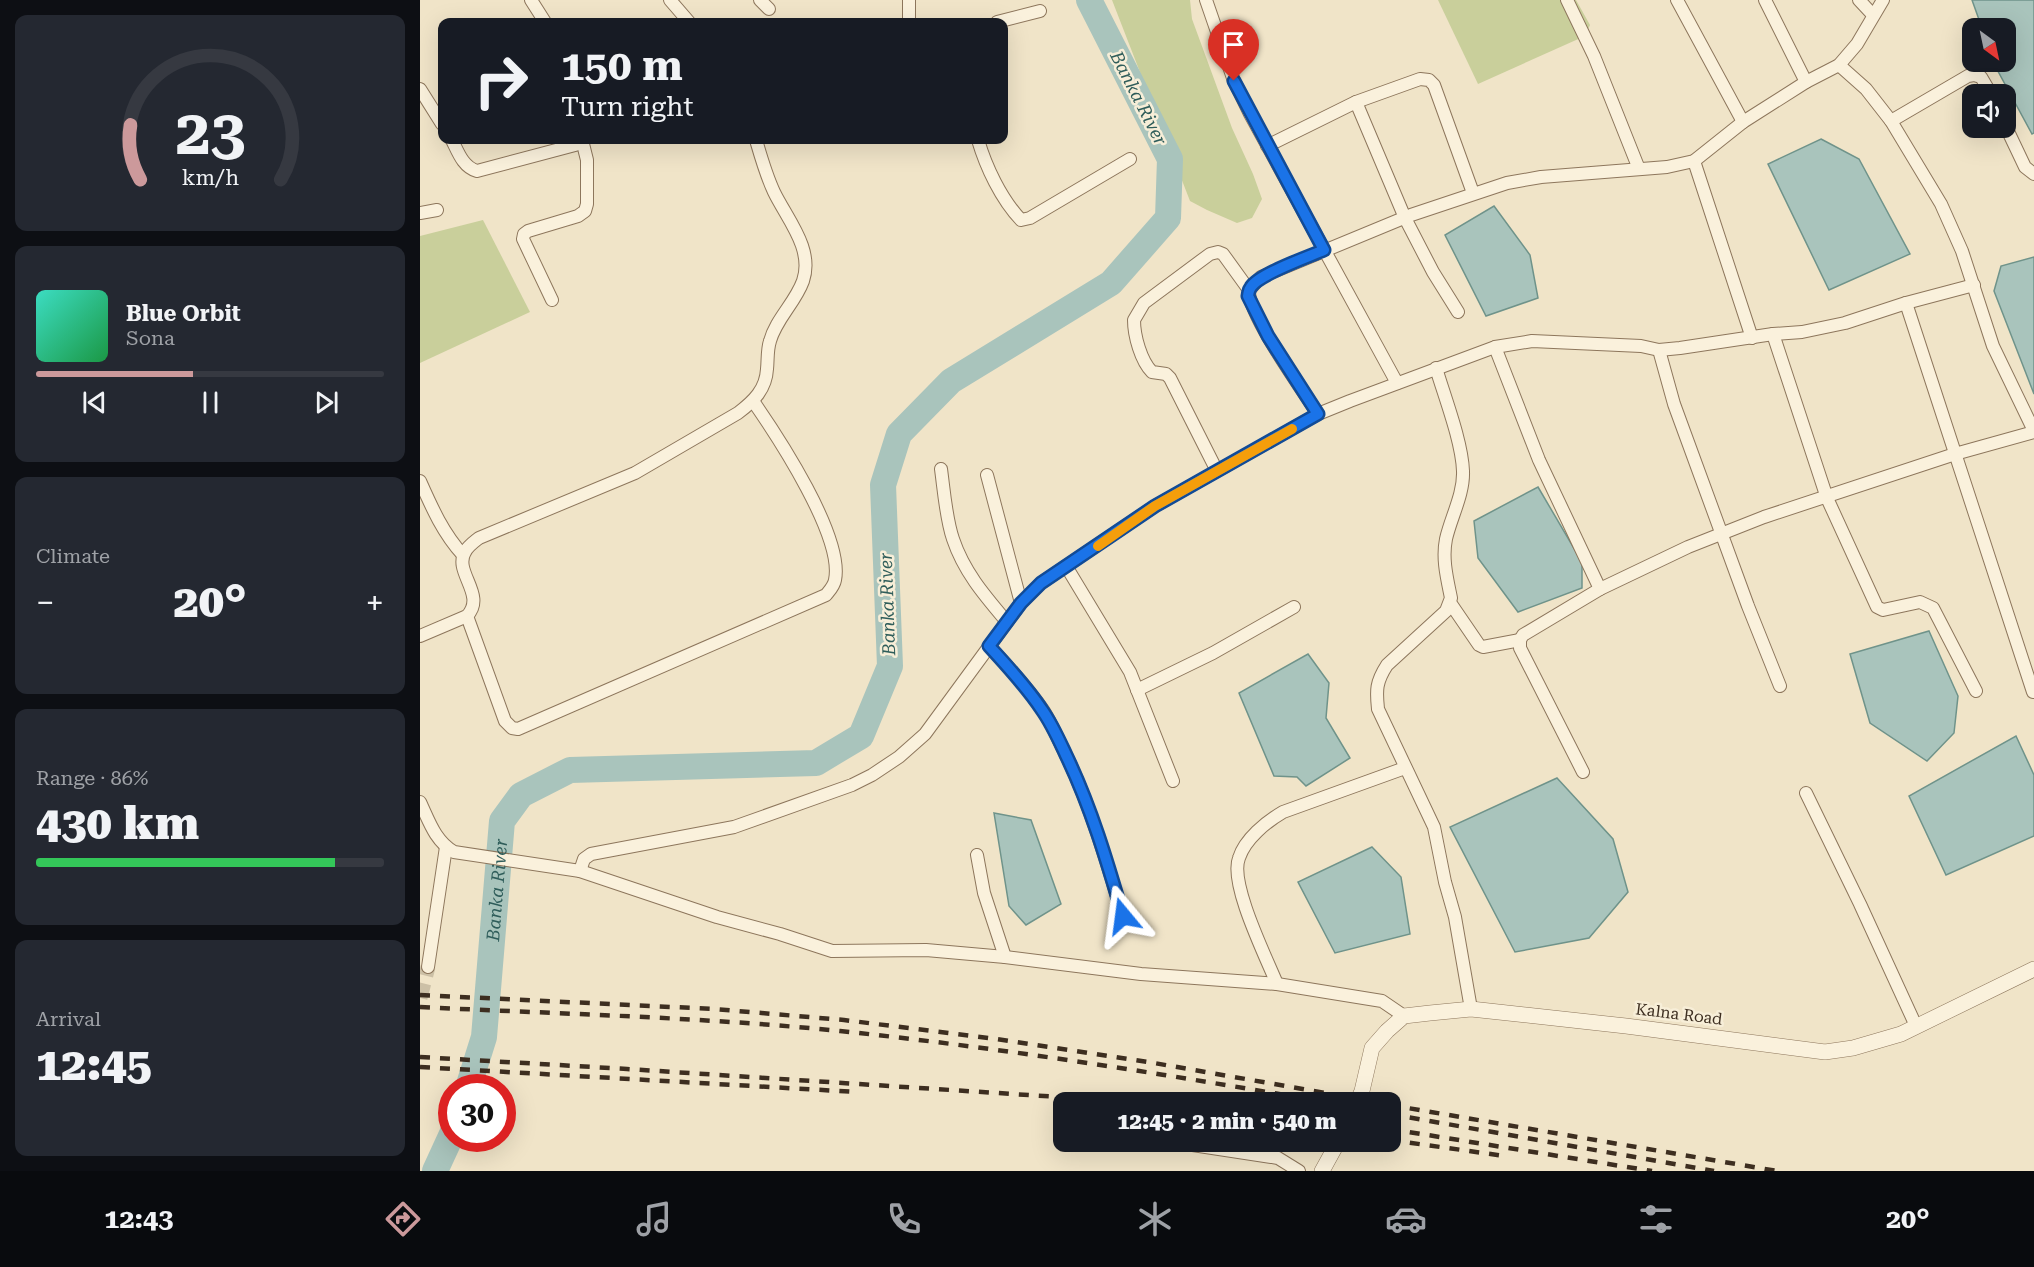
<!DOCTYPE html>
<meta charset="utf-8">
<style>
body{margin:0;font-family:"Roboto Serif",serif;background:#242831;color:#f1f3f6;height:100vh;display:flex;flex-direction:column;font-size:22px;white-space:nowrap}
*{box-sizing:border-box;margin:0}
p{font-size:20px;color:#9ea1a6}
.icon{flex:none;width:33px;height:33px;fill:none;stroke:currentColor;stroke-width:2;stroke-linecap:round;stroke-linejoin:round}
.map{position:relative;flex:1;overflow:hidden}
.details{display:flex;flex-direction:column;gap:15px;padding:15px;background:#0d0f14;width:420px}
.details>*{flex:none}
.banner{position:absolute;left:18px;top:18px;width:570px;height:126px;border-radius:12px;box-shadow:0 6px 24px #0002;background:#171b24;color:#f1f3f6;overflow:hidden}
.needle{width:39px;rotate:147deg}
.controls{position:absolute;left:1542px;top:18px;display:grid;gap:12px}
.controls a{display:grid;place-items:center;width:54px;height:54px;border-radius:12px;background:#171b24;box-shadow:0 6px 24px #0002;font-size:30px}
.speed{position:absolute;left:18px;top:1074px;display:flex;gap:12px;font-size:30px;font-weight:700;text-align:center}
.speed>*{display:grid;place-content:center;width:78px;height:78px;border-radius:50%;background:#171b24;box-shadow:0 6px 24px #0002;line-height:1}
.speed .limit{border:9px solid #d22;background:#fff;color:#111}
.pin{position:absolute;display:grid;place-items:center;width:51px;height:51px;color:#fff;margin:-62px -26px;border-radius:50% 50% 50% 0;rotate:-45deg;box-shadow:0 0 6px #0007}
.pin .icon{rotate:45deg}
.me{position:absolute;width:66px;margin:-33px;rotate:344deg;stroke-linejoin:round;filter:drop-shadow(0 0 4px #0008)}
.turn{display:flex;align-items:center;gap:21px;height:126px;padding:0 24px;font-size:27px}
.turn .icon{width:78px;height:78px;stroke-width:2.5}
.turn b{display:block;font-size:42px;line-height:51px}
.big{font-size:45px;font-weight:800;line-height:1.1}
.details .card{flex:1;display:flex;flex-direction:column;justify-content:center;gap:9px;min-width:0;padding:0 21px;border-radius:12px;background:#242831}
.details .dial{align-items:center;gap:0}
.dial svg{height:156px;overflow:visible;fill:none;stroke:#363941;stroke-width:7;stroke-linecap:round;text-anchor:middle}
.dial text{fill:#f1f3f6;stroke:none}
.song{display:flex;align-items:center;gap:18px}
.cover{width:72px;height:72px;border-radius:9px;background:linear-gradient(135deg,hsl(170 70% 55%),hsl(140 70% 35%))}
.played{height:6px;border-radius:3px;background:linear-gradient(90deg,#cc999b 45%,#363941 45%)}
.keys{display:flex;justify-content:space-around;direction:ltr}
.heat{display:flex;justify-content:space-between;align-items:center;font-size:33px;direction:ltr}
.charge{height:9px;border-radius:4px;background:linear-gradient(90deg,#34c759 86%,#363941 0)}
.trip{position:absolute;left:633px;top:1092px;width:348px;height:60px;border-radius:12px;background:#171b24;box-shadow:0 6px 24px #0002;font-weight:800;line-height:60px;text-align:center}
.tab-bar{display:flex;height:96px;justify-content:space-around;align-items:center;background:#090b0e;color:#9ea1a6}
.tab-bar .icon{width:42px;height:42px}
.tab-bar .on{color:#cc999b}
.tab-bar b{font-size:27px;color:#f1f3f6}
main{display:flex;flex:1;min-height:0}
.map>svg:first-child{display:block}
</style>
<main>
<section class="details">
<div class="card dial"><svg viewBox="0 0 100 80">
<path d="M14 69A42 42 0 1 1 86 69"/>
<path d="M14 69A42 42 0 0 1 9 41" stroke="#cc999b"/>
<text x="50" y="56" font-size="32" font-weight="700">23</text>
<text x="50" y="72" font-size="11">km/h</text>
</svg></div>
<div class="card">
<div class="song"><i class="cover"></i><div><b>Blue Orbit</b><p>Sona</p></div></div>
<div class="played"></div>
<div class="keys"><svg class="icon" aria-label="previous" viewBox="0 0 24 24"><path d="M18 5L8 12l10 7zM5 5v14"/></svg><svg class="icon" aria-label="pause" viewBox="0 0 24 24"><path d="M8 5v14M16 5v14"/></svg><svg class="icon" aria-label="next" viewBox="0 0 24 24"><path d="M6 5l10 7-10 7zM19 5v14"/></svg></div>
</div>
<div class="card"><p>Climate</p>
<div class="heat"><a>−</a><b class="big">20°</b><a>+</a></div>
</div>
<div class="card"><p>Range · 86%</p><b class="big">430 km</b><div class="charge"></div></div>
<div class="card"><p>Arrival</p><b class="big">12:45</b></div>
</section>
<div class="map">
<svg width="1614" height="1171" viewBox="0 0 1614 1171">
<rect width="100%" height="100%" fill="#f0e4c8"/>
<g fill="#c9cf9b">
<path d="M692,0H770L772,19L812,128L833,174L842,199L832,218L817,223L787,210L770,201Z"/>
<path d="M1018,0H1156L1170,25L1165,36L1058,84Z"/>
<path d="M63,220L110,312L0,363V236Z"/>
</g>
<g fill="#a9c4bc" stroke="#6f938a" stroke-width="1.5">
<path d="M1552,0H1614V133L1612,134L1573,62H1586V28H1562Z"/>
<path d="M1401,139L1439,159L1490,254L1409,290L1348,164Z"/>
<path d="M1074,206L1110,255L1118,298L1066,316L1025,235Z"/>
<path d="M1614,257V394L1574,291L1581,266Z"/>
<path d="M1118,487L1162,562V588L1098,612L1058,558L1054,521Z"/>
<path d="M1509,631L1538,696L1534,733L1507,761L1450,723L1430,654Z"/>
<path d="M888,654L909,683L906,718L930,758L886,786L877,777L854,776L819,693Z"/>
<path d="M1596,736L1614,775V836L1526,875L1489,796Z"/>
<path d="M1137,778L1193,839L1208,892L1169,938L1095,952L1030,827Z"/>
<path d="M574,813L611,820L641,904L606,925L589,906Z"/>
<path d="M952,847L981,877L990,934L915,953L878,882Z"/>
</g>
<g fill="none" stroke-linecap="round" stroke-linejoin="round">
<g stroke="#a9c4bc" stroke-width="26">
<path id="s1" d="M48,1088L64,1037L82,821L101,795L150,770L396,763L441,736L470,666L463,485L479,434L531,381L691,283L748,218L750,159L669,0"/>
<path d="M15,1171L32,1134"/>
</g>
<path stroke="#ccc0a6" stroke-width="15" stroke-dasharray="15 8" stroke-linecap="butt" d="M0,998L8,967"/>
<g stroke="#8d765c" stroke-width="14">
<g id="minor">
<path d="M111,0L125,22"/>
<path d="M250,0L269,22"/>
<path d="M340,0L349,9"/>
<path d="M489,0V22"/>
<path d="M786,0L814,81L830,114L977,383"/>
<path d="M1147,0L1174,56L1219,169"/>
<path d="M1257,0L1323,122"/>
<path d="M1345,0L1386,82"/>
<path d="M1439,0L1453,15"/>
<path d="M577,22L620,11"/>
<path d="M1419,65L1446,89L1471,121L1521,204L1542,251L1573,346L1614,431"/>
<path d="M0,89L22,124"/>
<path d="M936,102L985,218L1013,272L1038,312"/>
<path d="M1471,121L1548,76L1554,75L1561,77L1571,94"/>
<path d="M1586,127L1605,167L1614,174"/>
<path d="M32,140C38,152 43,167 57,171L155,145L162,140"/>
<path d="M558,140C566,167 581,199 601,220L610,218L710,159"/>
<path d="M847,146L936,102L1000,79L1009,80L1014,85L1053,193"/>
<path d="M1274,161L1332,338"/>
<path d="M0,213L17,210"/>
<path d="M132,300L103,239L104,234L108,231L158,216L165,211L167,204V160L162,140"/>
<path d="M1486,303L1613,692"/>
<path d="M1353,334L1407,498L1457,607L1463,610L1500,602L1513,608L1556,691"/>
<path d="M1075,347L1119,460L1180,589"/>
<path d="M1239,350L1254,404L1328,606L1360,686"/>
<path d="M1016,368C1025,398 1042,442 1043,471C1044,494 1031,517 1026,539C1022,559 1027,578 1031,598L1026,611L967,665C956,682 956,690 958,709L1014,827L1025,882L1035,917L1051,1009"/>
<path d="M898,414C883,391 827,313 829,290L841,277L991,215L1087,183L1121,177L1247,167L1274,161L1323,122L1386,82L1419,65L1437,44L1463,0"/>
<path d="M521,469C524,491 526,519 533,539C544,572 565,596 587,622"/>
<path d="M797,471L750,378L746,374L732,372C721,361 714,336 714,320L724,303L790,254L798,252L803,254L829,290"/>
<path d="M567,475L601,603"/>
<path d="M0,481C12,508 23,533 43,555"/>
<path d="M646,566L710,672L753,781"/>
<path d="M1031,604L1059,645L1063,647L1100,640"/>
<path d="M47,616L85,721L92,728L98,729L406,595C410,590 414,586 415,580C424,537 358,437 333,401"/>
<path d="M0,636L47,616C67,595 33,572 45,552C48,546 54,542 59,538L215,473L318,413C334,401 346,389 347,369C348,360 347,350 350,341C356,319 375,303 383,281C394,249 367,219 354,192C346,175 341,157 336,140"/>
<path d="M569,646C588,667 607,686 623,710C631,722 637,737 644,751C670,804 686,860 703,916"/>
<path d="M717,690L793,653L874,607"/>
<path d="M1163,772L1100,648V640L1103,635L1180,589L1268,547L1344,517L1535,454L1614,432"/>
<path d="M1386,793L1440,904L1496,1026"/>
<path d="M0,802C9,821 15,841 34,852L160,871L297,917L360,934L412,951L506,950L585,957L721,974L857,984L962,1001L984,1016"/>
<path d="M557,855L564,893L585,957"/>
<path d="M160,871L164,859L171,854L314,827L432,785L452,775L479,757L505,734L601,603L621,583L735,506L898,414L930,401L1075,347L1112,341L1221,346L1239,350L1260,348L1353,334L1382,332L1425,323L1486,303L1554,285"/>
<path d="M8,967L26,847"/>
<path d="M857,984C846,957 809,883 819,858C825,839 846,822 863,812L985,768"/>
<path d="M753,1142L858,1158L879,1171"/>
</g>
</g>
<g stroke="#8d765c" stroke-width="16">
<g id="tertiary">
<path d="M937,1102L942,1091L952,1048L967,1031L984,1016L1010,1013L1051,1009L1206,1026L1405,1052L1433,1048L1481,1034L1614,969"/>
<path d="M902,1171L918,1142"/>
</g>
</g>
<use href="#minor" stroke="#faf1dc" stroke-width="12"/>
<use href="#tertiary" stroke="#faf1dc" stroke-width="15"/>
<g stroke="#3d2e20" stroke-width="4.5" stroke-dasharray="10 10" stroke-linecap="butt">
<path d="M0,995L294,1009L424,1020L576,1039L734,1063L957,1102"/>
<path d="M0,1007C140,1014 281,1017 420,1031C583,1048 744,1074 905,1102"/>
<path d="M0,1057L207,1069L716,1102"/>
<path d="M0,1067L437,1092"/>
<path d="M970,1105L1357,1171"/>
<path d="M970,1114L1294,1171"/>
<path d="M970,1129L1232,1171"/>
<path d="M970,1140L1085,1156"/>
</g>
</g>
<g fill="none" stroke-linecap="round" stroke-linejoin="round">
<g stroke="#114b97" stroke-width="15">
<path id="route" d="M703,916C687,861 671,807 646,755C639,740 632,724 622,710C607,687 588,667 569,646L601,603L621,583L735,506L898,414L848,336L828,296C829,292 828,291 831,287C839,274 888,257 904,250L814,81"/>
</g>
<use href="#route" stroke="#1a73e8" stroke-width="10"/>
<path stroke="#f59e0b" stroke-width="10" d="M678,546L735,506L872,429"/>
</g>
<g text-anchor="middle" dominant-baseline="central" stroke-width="5" stroke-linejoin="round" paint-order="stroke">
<g font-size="16" fill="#3d2e20" stroke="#f7eed8">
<text transform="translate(1259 1014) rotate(7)">Kalna Road</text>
</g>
<g font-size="18" font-style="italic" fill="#2f5d5a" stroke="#f7eed8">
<text transform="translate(719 98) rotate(63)">Banka River</text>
<text transform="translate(467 604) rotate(-92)">Banka River</text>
<text stroke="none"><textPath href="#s1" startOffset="201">Banka River</textPath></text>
</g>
</g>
</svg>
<div class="controls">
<a><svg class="needle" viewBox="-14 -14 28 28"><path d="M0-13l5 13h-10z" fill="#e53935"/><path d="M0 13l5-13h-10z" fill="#9ea1a6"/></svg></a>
<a><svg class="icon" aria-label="sound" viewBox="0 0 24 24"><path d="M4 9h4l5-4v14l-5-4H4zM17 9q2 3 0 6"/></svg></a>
</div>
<div class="speed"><div class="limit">30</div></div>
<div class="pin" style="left:814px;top:81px;background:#d93025"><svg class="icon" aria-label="arrive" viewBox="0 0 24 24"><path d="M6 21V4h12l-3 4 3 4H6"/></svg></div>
<svg class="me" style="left:703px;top:916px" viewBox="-20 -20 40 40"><path d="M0-17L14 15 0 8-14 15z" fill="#1a73e8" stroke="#fff" stroke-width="4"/></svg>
<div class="trip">12:45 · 2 min · 540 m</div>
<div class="banner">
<div class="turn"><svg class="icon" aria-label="right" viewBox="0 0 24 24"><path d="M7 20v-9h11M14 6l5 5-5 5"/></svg><div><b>150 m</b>Turn right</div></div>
</div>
</div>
</main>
<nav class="tab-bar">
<b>12:43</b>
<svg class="icon on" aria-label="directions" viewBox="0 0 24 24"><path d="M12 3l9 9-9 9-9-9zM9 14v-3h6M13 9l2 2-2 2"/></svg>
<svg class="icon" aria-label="music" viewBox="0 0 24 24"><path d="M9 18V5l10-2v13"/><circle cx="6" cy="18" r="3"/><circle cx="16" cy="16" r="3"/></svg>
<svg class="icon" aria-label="phone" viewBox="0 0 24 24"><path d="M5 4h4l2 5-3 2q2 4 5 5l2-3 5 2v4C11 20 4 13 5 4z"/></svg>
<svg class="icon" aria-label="climate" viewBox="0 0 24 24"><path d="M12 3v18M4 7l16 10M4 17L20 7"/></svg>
<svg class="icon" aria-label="car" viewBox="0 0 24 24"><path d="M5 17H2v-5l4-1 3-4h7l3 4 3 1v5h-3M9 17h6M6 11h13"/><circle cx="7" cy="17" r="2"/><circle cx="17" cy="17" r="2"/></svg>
<svg class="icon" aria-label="filters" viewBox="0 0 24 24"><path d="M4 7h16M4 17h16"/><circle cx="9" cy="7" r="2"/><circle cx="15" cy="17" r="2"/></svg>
<b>20°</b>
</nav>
